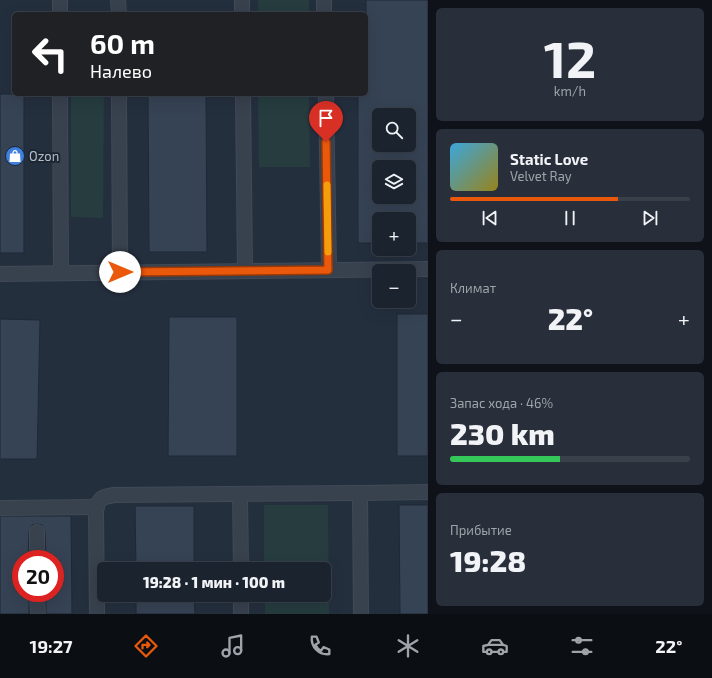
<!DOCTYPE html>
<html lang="ru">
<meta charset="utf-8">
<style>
body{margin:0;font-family:"Exo 2",sans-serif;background:#282f3a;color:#f1f3f6;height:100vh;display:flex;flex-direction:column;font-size:15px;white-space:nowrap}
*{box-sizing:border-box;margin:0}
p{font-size:13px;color:#a0a4aa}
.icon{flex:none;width:22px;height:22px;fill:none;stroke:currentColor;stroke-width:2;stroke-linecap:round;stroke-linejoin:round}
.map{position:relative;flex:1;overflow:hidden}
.side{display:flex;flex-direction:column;gap:8px;padding:8px;background:#0f1319;width:284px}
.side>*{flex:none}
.hud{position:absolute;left:12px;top:12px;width:356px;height:84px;border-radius:6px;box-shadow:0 4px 16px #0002,0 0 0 1px #39404a;background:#202124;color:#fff;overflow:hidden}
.tools{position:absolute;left:372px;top:108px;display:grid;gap:8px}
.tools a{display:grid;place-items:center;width:44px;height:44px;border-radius:6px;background:#1b232e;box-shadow:0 4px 16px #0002,0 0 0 1px #39404a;font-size:20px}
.speed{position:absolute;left:12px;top:550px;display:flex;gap:8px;font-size:20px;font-weight:700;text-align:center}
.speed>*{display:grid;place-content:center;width:52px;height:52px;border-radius:50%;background:#1b232e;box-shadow:0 4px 16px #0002,0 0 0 1px #39404a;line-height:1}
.speed .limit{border:6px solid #d22;background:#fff;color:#111}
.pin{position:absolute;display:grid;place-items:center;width:34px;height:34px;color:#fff;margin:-41px -17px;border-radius:50% 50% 50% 0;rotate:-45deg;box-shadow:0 0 4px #0007}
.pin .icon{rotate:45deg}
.me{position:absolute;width:44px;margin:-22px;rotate:90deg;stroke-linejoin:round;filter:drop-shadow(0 0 3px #0008)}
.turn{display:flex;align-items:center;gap:14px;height:84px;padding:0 12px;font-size:18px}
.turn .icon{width:52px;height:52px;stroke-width:2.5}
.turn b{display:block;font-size:28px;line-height:34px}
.big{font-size:30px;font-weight:800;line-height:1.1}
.side .card{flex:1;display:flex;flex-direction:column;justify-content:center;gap:6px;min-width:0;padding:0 14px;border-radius:6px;background:#282f3a}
.side .dial{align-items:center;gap:0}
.dial b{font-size:52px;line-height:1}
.song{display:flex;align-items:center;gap:12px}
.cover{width:48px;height:48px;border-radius:6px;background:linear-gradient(135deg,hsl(200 70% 55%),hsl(50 70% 35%))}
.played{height:4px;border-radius:2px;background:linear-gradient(90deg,#ea580c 70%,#39404a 70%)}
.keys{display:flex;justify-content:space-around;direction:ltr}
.heat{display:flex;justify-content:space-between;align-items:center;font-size:22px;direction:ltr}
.charge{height:6px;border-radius:3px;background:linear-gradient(90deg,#34c759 46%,#39404a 0)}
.trip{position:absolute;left:97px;top:562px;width:234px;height:40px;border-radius:6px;background:#1b232e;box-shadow:0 4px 16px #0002,0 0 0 1px #39404a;font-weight:800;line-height:40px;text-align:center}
.tabs{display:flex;height:64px;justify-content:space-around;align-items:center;background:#0b0e12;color:#a0a4aa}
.tabs .icon{width:28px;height:28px}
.tabs .active{color:#ea580c}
.tabs b{font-size:18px;color:#f1f3f6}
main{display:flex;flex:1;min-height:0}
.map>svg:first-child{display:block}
</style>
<main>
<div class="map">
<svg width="428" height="614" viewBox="0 0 428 614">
<rect width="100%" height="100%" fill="#242f3e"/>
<g fill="#263c3f">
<rect x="258" y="0" width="51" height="14"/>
<path d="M71,94H104L103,218L71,217Z"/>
<path d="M258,94H309L310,167H259Z"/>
<path d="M264,505H328L329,614H265V595H324V569H264Z"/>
</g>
<g fill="#364354" stroke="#1f2835" fill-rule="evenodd">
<path d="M366,0H428V243H409V219H379V243H358V94H366ZM379,115H409V145H379ZM379,167H409V197H379Z"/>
<rect x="0" y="94" width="24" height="159"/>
<path d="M148,94H206L207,252H149Z"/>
<rect x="397" y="314" width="31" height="142"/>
<path d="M169,317H237V456H168Z"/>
<path d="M0,319L40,320L37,459H0Z"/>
<path d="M399,505H428V614H400Z"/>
<path d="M135,506H194V569H136Z"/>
<path d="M0,516H71L72,614H46V593H55V559H46L45,532L42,525L37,524L32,525L29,532L28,559H21V593H29V614H0Z"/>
<path d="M136,595H194L195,614H136Z"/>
</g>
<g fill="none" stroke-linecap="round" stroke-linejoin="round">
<g stroke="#414a57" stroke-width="16">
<g id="lane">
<path d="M60,0V14"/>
<path d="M118,0L119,14"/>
<path d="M242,0V14"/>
<path d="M324,0V14"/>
<path d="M60,94L61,273"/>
<path d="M119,94L120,272"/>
<path d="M243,94L245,271"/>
<path d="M326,94L329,270"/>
<path d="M0,274L428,269"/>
<path d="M240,494L241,569"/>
<path d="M0,508L97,507"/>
<path d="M37,532V559"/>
<path d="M37,593L38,614"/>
<path d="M241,595V614"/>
<path d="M97,614L96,511C98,498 102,497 114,495L360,493"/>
<path d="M361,614L360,493L428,492"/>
</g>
</g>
<use href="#lane" stroke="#38414e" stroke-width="14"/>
</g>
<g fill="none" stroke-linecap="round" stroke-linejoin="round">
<g stroke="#983908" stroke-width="10">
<path id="route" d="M120,272L328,270L326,142"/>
</g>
<use href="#route" stroke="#ea580c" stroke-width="7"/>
<path stroke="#f59e0b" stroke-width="7" d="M327,185L328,252"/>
</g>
<defs>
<g id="shop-disc" transform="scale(1)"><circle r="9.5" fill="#3f7fe0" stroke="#1d2633"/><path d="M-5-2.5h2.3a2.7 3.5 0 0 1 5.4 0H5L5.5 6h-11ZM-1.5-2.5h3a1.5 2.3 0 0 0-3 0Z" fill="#fff"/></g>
</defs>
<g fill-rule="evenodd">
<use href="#shop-disc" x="15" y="156"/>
</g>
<g text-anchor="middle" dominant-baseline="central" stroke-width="4" stroke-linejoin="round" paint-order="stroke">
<g font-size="13" fill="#b4bcc9" stroke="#1d2633" text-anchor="start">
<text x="29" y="156">Ozon</text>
</g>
</g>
</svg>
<div class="tools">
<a><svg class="icon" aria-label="search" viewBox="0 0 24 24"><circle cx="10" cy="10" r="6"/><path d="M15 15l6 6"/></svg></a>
<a><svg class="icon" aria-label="layers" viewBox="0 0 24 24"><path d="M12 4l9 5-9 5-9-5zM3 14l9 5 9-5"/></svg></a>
<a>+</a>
<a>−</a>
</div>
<div class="speed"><div class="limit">20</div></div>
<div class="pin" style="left:326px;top:142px;background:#d93025"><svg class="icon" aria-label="arrive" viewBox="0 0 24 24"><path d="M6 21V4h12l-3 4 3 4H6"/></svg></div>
<svg class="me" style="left:120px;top:272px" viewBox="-20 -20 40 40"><circle r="19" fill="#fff"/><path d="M0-13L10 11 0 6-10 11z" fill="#ea580c"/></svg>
<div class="trip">19:28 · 1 мин · 100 m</div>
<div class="hud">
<div class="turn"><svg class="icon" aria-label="left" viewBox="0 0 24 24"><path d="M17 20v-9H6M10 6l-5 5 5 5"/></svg><div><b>60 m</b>Налево</div></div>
</div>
</div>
<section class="side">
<div class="card dial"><b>12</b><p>km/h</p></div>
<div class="card">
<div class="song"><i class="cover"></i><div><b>Static Love</b><p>Velvet Ray</p></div></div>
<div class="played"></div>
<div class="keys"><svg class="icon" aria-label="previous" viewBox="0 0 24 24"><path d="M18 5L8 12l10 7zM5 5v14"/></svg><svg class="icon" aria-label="pause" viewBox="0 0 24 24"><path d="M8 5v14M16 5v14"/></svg><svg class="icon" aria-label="next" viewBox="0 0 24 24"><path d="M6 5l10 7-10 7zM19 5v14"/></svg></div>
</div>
<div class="card"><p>Климат</p>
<div class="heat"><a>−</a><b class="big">22°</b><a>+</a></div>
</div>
<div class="card"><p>Запас хода · 46%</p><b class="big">230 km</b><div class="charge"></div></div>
<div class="card"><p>Прибытие</p><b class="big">19:28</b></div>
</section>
</main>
<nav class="tabs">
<b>19:27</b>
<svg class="icon active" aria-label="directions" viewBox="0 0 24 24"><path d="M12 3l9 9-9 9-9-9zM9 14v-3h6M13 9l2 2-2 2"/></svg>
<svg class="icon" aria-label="music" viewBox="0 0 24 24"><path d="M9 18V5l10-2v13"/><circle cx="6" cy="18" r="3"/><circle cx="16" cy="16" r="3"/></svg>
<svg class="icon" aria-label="phone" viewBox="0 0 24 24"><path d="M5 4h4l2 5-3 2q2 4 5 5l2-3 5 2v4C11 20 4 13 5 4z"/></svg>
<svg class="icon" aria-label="climate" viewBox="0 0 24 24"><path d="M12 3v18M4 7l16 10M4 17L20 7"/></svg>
<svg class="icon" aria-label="car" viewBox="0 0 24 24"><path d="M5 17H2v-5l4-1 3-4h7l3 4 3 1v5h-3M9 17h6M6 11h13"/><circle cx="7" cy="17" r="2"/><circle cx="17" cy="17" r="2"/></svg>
<svg class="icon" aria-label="filters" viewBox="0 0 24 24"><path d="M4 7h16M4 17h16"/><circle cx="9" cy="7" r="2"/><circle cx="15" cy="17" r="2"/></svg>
<b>22°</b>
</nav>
